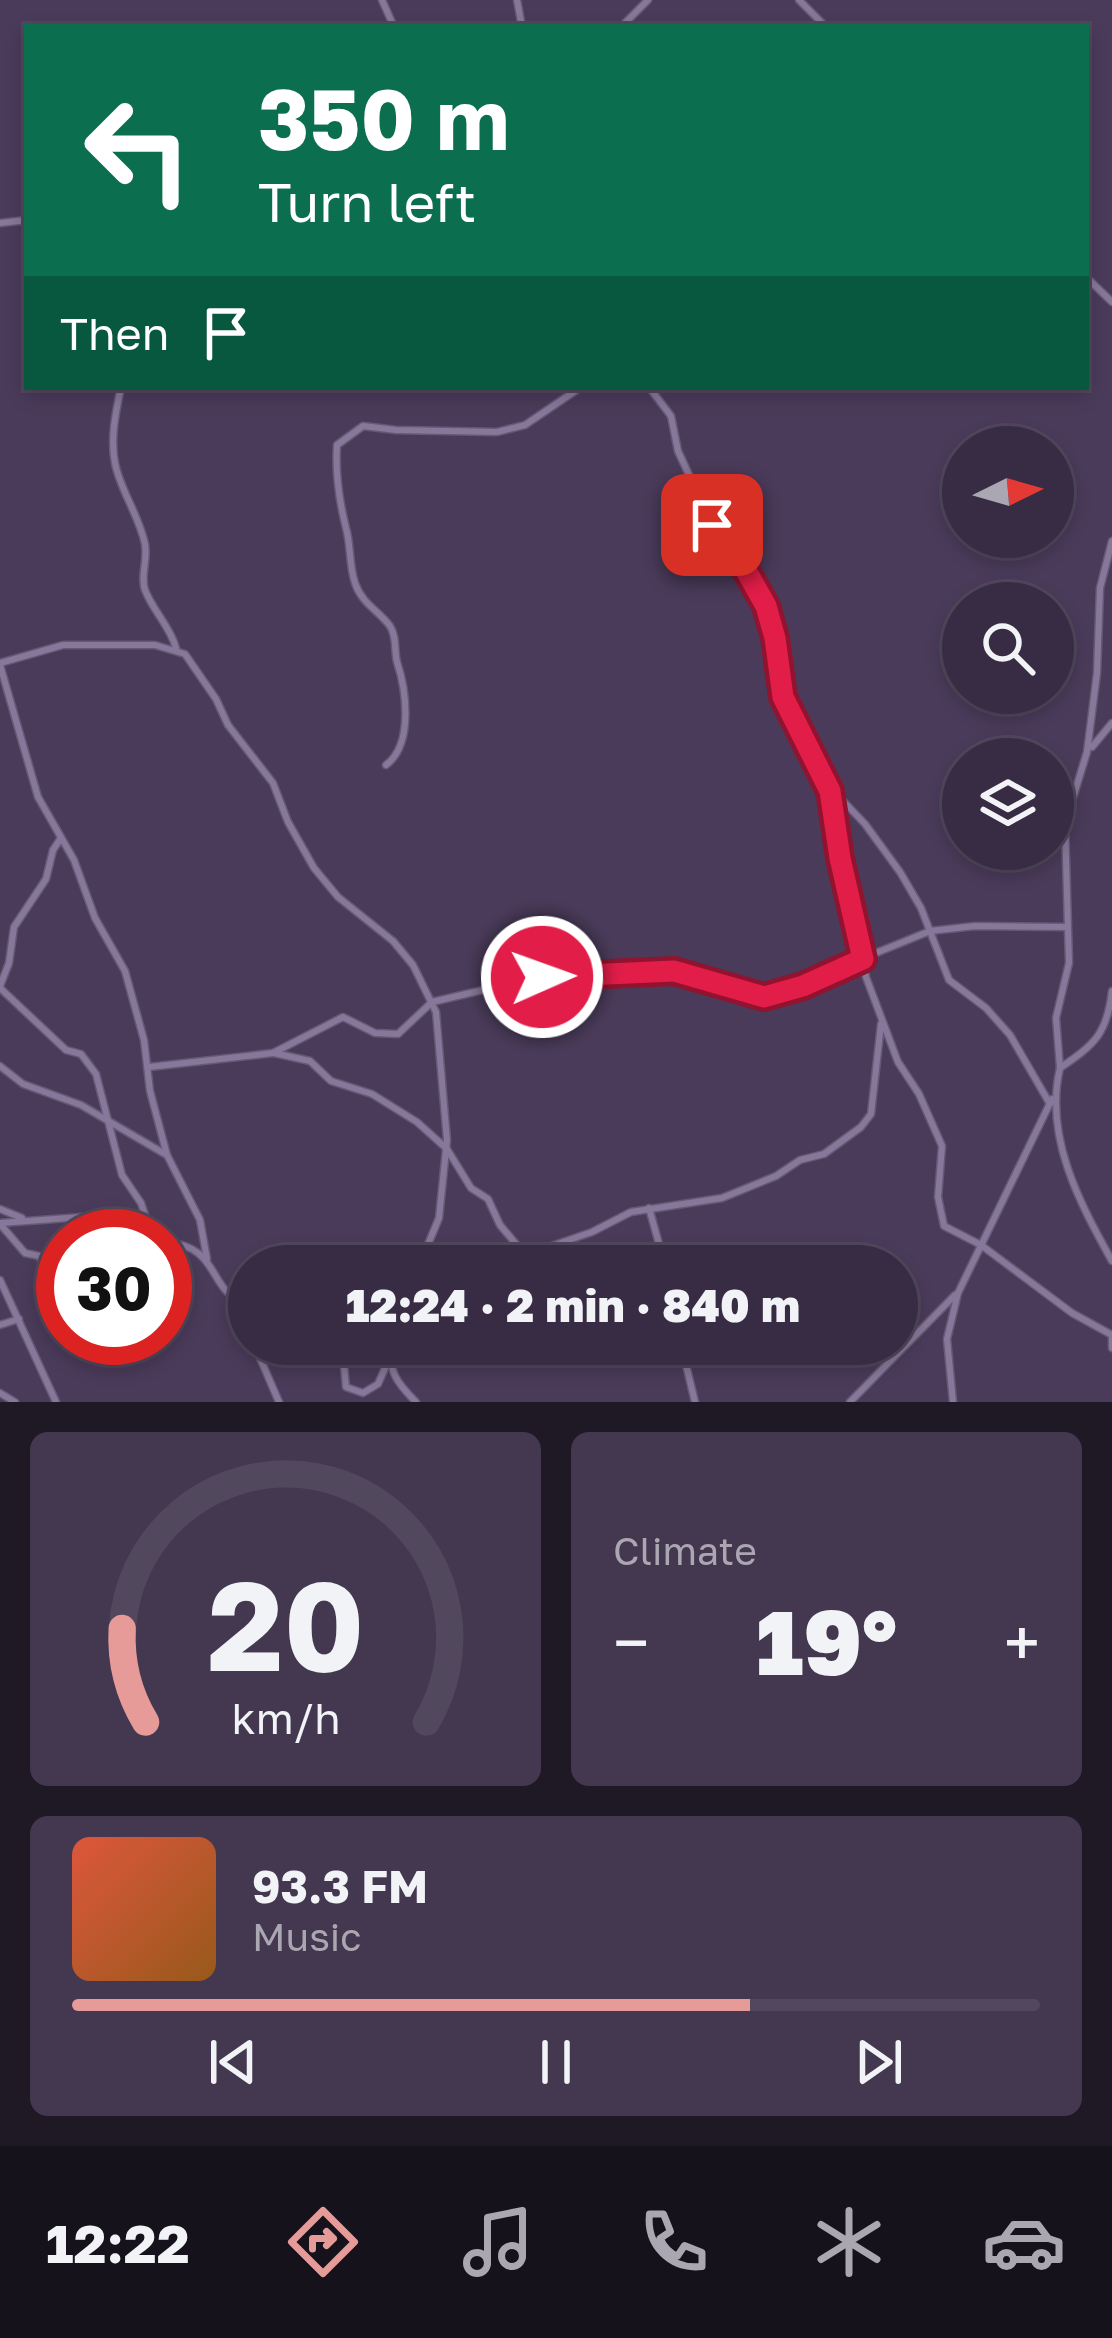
<!DOCTYPE html>
<meta charset="utf-8">
<style>
body{margin:0;font-family:"Golos Text",sans-serif;background:#43384f;color:#f1f3f6;height:100vh;display:flex;flex-direction:column;font-size:45px;white-space:nowrap}
*{box-sizing:border-box;margin:0}
p{font-size:39px;color:#aba7b2}
.icon{flex:none;width:66px;height:66px;fill:none;stroke:currentColor;stroke-width:2;stroke-linecap:round;stroke-linejoin:round}
.map{position:relative;height:1402px;overflow:hidden}
.details{display:flex;flex-direction:column;gap:30px;padding:30px;background:#1f1825;flex:1}
.details>*{flex:none}
.guide{position:absolute;left:24px;top:24px;width:1065px;height:366px;border-radius:0px;box-shadow:0 6px 18px #0003,0 0 0 3px #52485d;background:#0b6e4f;color:#fff;overflow:hidden}
.needle{width:78px;rotate:85deg}
.buttons{position:absolute;left:942px;top:426px;display:grid;gap:24px}
.buttons a{display:grid;place-items:center;width:132px;height:132px;border-radius:50%;background:#382c44;box-shadow:0 6px 18px #0003,0 0 0 3px #52485d;font-size:60px}
.speed{position:absolute;left:36px;top:1209px;display:flex;gap:24px;font-size:60px;font-weight:700;text-align:center}
.speed>*{display:grid;place-content:center;width:156px;height:156px;border-radius:50%;background:#382c44;box-shadow:0 6px 18px #0003,0 0 0 3px #52485d;line-height:1}
.speed .limit{border:18px solid #d22;background:#fff;color:#111}
.pin{position:absolute;display:grid;place-items:center;width:102px;height:102px;color:#fff;margin:-51px;border-radius:24px;box-shadow:0 6px 18px #0006}
.me{position:absolute;width:132px;margin:-66px;rotate:88deg;stroke-linejoin:round;filter:drop-shadow(0 0 9px #0008)}
.turn{display:flex;align-items:center;gap:42px;height:252px;padding:0 36px;font-size:54px}
.turn .icon{width:156px;height:156px;stroke-width:2.5}
.turn b{display:block;font-size:84px;line-height:102px}
.then{display:flex;align-items:center;height:114px;padding:0 36px;background:#0003;gap:24px;font-size:45px}
.big{font-size:90px;font-weight:800;line-height:1.1}
.details .widget{flex:1;display:flex;flex-direction:column;justify-content:center;gap:18px;min-width:0;padding:0 42px;border-radius:18px;background:#43384f}
.details .dial{align-items:center;gap:0}
.dial svg{height:312px;overflow:visible;fill:none;stroke:#52485d;stroke-width:7;stroke-linecap:round;text-anchor:middle}
.dial text{fill:#f1f3f6;stroke:none}
.song{display:flex;align-items:center;gap:36px}
.cover{width:144px;height:144px;border-radius:18px;background:linear-gradient(135deg,hsl(10 70% 55%),hsl(30 70% 35%))}
.played{height:12px;border-radius:6px;background:linear-gradient(90deg,#e69b98 70%,#52485d 70%)}
.keys{display:flex;justify-content:space-around;direction:ltr}
.heat{display:flex;justify-content:space-between;align-items:center;font-size:66px;direction:ltr}
.details .tiles{flex:1;display:grid;gap:30px;grid-template-columns:1fr 1fr}
.widget:last-child{grid-column:span 2}
.trip{position:absolute;left:228px;top:1245px;width:690px;height:120px;border-radius:60px;background:#382c44;box-shadow:0 6px 18px #0003,0 0 0 3px #52485d;font-weight:800;line-height:120px;text-align:center}
.tabs{display:flex;height:192px;justify-content:space-around;align-items:center;background:#16121b;color:#aba7b2}
.tabs .icon{width:84px;height:84px}
.tabs .selected{color:#e69b98}
.tabs b{font-size:54px;color:#f1f3f6}
.map>svg:first-child{display:block}
</style>
<div class="map">
<svg width="1112" height="1402" viewBox="0 0 1112 1402">
<rect width="100%" height="100%" fill="#4a3b5a"/>
<g fill="none" stroke-linecap="round" stroke-linejoin="round">
<g stroke="#655973" stroke-width="9">
<g id="street">
<path d="M382,0L394,27"/>
<path d="M517,0L522,27"/>
<path d="M799,0L826,27"/>
<path d="M621,27L648,0"/>
<path d="M0,223L27,220"/>
<path d="M1086,277L1112,302"/>
<path d="M121,387C116,411 110,438 115,463C120,490 139,515 145,544C148,561 140,576 145,590C153,611 170,626 176,648"/>
<path d="M649,387L671,416L678,451L712,525L730,541L766,606L783,697L811,745L825,782L865,824L900,872L921,908L949,980L986,1008L1010,1035L1050,1104"/>
<path d="M0,663L63,645H155L185,654L216,699L228,725L273,783L288,822L314,868L338,897L393,941L413,965L436,1012L447,1140L439,1218L419,1266"/>
<path d="M0,665L38,797L74,860L95,918L125,971L144,1040L150,1091L167,1155L200,1220L207,1259"/>
<path d="M1092,747L1112,723"/>
<path d="M386,765C414,744 406,689 397,662C394,650 397,637 390,626C378,610 362,604 355,583C349,565 351,546 346,528C339,500 335,475 337,445L363,426L396,430L497,432L525,425L581,387"/>
<path d="M831,794L840,858L866,977L898,1062L919,1094L942,1146L938,1197L944,1226L981,1245L1072,1313L1112,1335V1348"/>
<path d="M0,986L9,963L14,927L46,879L53,850L61,838"/>
<path d="M0,988L66,1050L81,1054L96,1074L122,1175L141,1203L152,1236"/>
<path d="M1112,991C1107,1034 1095,1044 1060,1068C1044,1136 1079,1202 1112,1261"/>
<path d="M274,1053L310,1061L331,1081L372,1094L417,1122L447,1149L471,1188L488,1199L500,1225L526,1256"/>
<path d="M0,1066L23,1084L81,1105L165,1154"/>
<path d="M149,1067L273,1053L343,1017L375,1033L398,1034L432,1002L521,981L662,970L770,996L930,931L975,926L1067,927"/>
<path d="M1060,1068L1056,1018L1069,963L1065,824L1087,752L1097,673L1100,588L1112,541"/>
<path d="M649,1208L661,1251L670,1266"/>
<path d="M0,1209L22,1218"/>
<path d="M0,1223L82,1217L135,1236"/>
<path d="M0,1224L25,1253L39,1256L45,1269L63,1278"/>
<path d="M165,1242C223,1246 206,1294 249,1304"/>
<path d="M494,1266L592,1232L631,1212L722,1198L776,1176L800,1160L824,1154L861,1127L871,1114L881,1024"/>
<path d="M0,1280L56,1402"/>
<path d="M240,1302L249,1334"/>
<path d="M0,1325L19,1319"/>
<path d="M254,1344L279,1402"/>
<path d="M342,1344L346,1387L363,1393L378,1384L389,1359L365,1344"/>
<path d="M392,1344C387,1371 398,1384 416,1402"/>
<path d="M681,1344L695,1402"/>
<path d="M0,1393L15,1402"/>
<path d="M850,1402L955,1295"/>
<path d="M953,1402L947,1339L958,1293L1052,1099"/>
</g>
</g>
<use href="#street" stroke="#87779a" stroke-width="6"/>
</g>
<g fill="none" stroke-linecap="round" stroke-linejoin="round">
<g stroke="#92132f" stroke-width="30">
<path id="route" d="M542,977L674,971L764,997L803,986L863,959L840,858L830,791L783,697L775,638L766,606L730,542L712,525"/>
</g>
<use href="#route" stroke="#e11d48" stroke-width="21"/>
</g>
</svg>
<div class="buttons">
<a><svg class="needle" viewBox="-14 -14 28 28"><path d="M0-13l5 13h-10z" fill="#e53935"/><path d="M0 13l5-13h-10z" fill="#aba7b2"/></svg></a>
<a><svg class="icon" aria-label="search" viewBox="0 0 24 24"><circle cx="10" cy="10" r="6"/><path d="M15 15l6 6"/></svg></a>
<a><svg class="icon" aria-label="layers" viewBox="0 0 24 24"><path d="M12 4l9 5-9 5-9-5zM3 14l9 5 9-5"/></svg></a>
</div>
<div class="speed"><div class="limit">30</div></div>
<div class="pin" style="left:712px;top:525px;background:#d93025"><svg class="icon" aria-label="arrive" viewBox="0 0 24 24"><path d="M6 21V4h12l-3 4 3 4H6"/></svg></div>
<svg class="me" style="left:542px;top:977px" viewBox="-20 -20 40 40"><circle r="17" fill="#e11d48" stroke="#fff" stroke-width="3"/><path d="M0-11L8 9 0 5-8 9z" fill="#fff"/></svg>
<div class="trip">12:24 · 2 min · 840 m</div>
<div class="guide">
<div class="turn"><svg class="icon" aria-label="left" viewBox="0 0 24 24"><path d="M17 20v-9H6M10 6l-5 5 5 5"/></svg><div><b>350 m</b>Turn left</div></div>
<div class="then">Then<svg class="icon" aria-label="arrive" viewBox="0 0 24 24"><path d="M6 21V4h12l-3 4 3 4H6"/></svg></div>
</div>
</div>
<section class="details">
<div class="tiles">
<div class="widget dial"><svg viewBox="0 0 100 80">
<path d="M14 69A42 42 0 1 1 86 69"/>
<path d="M14 69A42 42 0 0 1 8 45" stroke="#e69b98"/>
<text x="50" y="56" font-size="32" font-weight="700">20</text>
<text x="50" y="72" font-size="11">km/h</text>
</svg></div>
<div class="widget"><p>Climate</p>
<div class="heat"><a>−</a><b class="big">19°</b><a>+</a></div>
</div>
<div class="widget">
<div class="song"><i class="cover"></i><div><b>93.3 FM</b><p>Music</p></div></div>
<div class="played"></div>
<div class="keys"><svg class="icon" aria-label="previous" viewBox="0 0 24 24"><path d="M18 5L8 12l10 7zM5 5v14"/></svg><svg class="icon" aria-label="pause" viewBox="0 0 24 24"><path d="M8 5v14M16 5v14"/></svg><svg class="icon" aria-label="next" viewBox="0 0 24 24"><path d="M6 5l10 7-10 7zM19 5v14"/></svg></div>
</div>
</div>
</section>
<nav class="tabs">
<b>12:22</b>
<svg class="icon selected" aria-label="directions" viewBox="0 0 24 24"><path d="M12 3l9 9-9 9-9-9zM9 14v-3h6M13 9l2 2-2 2"/></svg>
<svg class="icon" aria-label="music" viewBox="0 0 24 24"><path d="M9 18V5l10-2v13"/><circle cx="6" cy="18" r="3"/><circle cx="16" cy="16" r="3"/></svg>
<svg class="icon" aria-label="phone" viewBox="0 0 24 24"><path d="M5 4h4l2 5-3 2q2 4 5 5l2-3 5 2v4C11 20 4 13 5 4z"/></svg>
<svg class="icon" aria-label="climate" viewBox="0 0 24 24"><path d="M12 3v18M4 7l16 10M4 17L20 7"/></svg>
<svg class="icon" aria-label="car" viewBox="0 0 24 24"><path d="M5 17H2v-5l4-1 3-4h7l3 4 3 1v5h-3M9 17h6M6 11h13"/><circle cx="7" cy="17" r="2"/><circle cx="17" cy="17" r="2"/></svg>
</nav>
